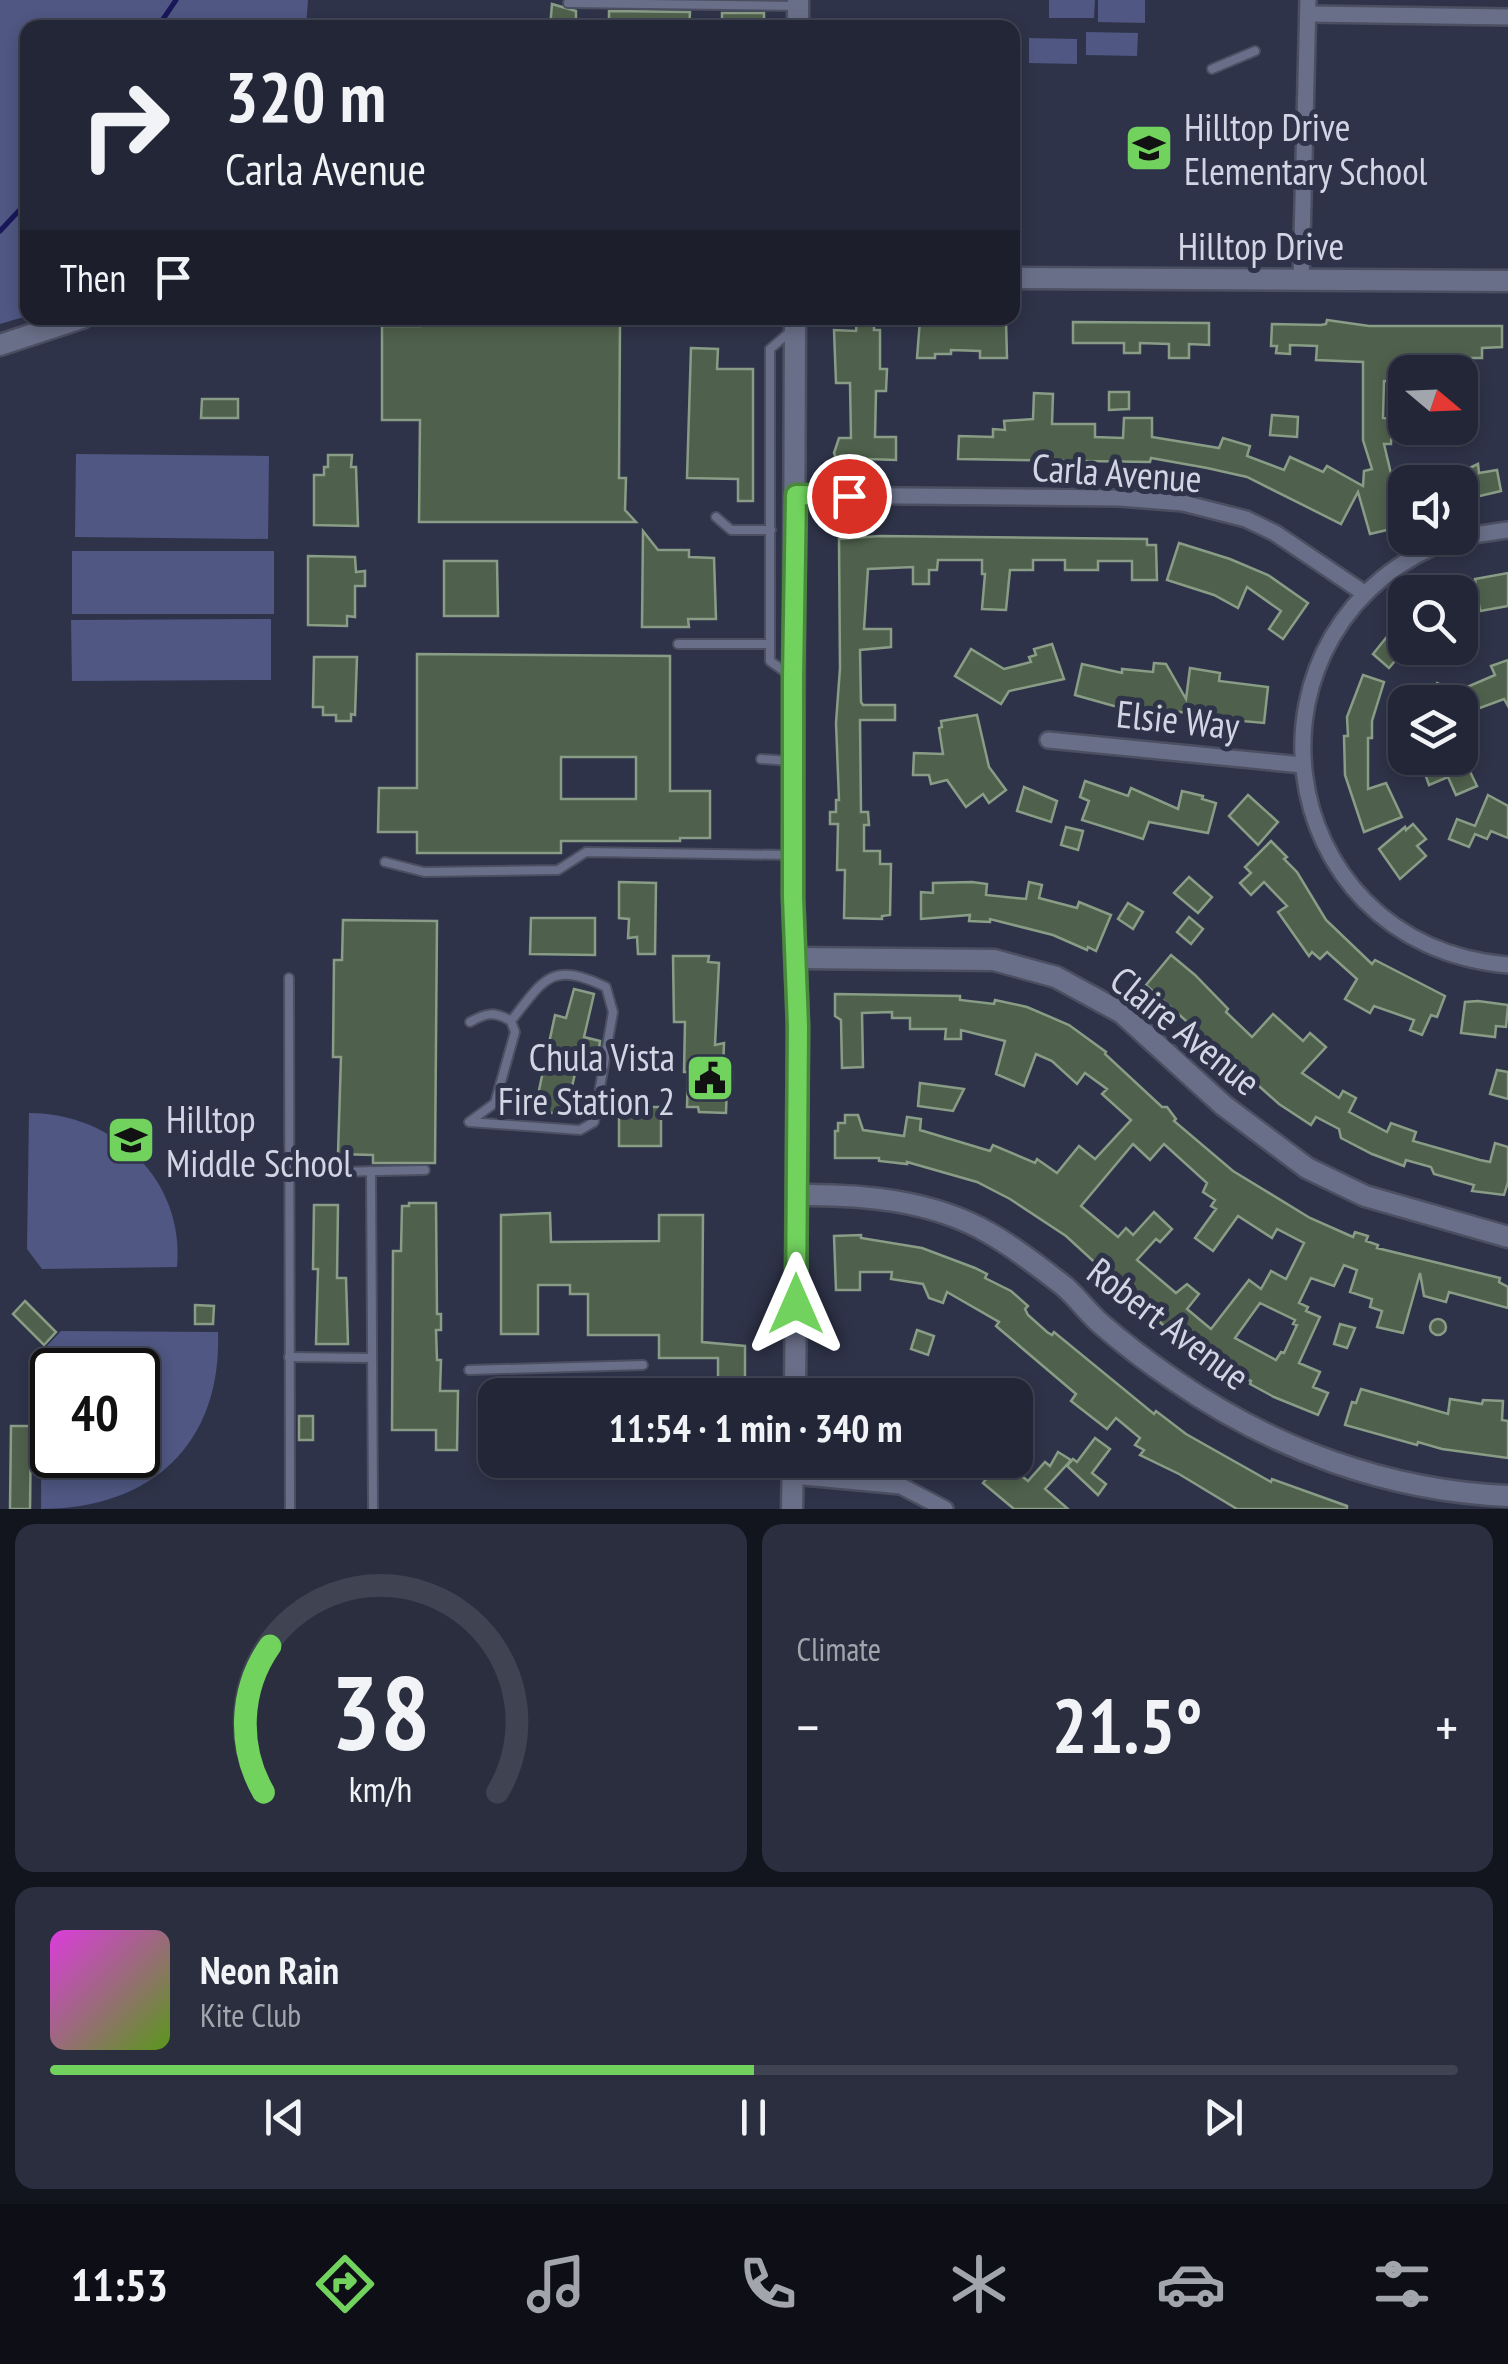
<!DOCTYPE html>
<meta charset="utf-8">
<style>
body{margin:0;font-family:"PT Sans Narrow",sans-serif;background:#2b2e3f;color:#f1f3f6;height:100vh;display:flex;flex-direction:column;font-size:38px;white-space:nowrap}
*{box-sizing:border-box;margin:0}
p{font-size:32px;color:#a3a5ad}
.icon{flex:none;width:55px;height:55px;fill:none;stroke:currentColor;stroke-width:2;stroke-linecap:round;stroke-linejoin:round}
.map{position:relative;height:1509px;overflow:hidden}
.side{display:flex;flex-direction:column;gap:15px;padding:15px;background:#13151e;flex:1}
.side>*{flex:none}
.guide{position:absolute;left:20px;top:20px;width:1000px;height:305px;border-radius:20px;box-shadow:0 5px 15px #0003,0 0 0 2px #404352;background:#232637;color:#f1f3f6;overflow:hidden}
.needle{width:65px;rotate:109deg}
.controls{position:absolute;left:1388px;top:355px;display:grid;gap:20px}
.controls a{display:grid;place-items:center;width:90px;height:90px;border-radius:20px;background:#232637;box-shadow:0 5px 15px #0003,0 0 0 2px #404352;font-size:50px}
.speed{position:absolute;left:30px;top:1348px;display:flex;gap:20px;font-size:50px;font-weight:700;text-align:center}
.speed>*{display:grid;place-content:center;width:130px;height:130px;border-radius:50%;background:#232637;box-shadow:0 5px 15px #0003,0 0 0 2px #404352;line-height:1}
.speed .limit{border:5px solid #111;border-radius:15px;background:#fff;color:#111}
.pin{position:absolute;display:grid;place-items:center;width:85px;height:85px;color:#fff;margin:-42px;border:5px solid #fff;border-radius:50%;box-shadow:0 2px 10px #0007}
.me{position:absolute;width:110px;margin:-55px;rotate:0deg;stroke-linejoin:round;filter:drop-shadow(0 0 8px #0008)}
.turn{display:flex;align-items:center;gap:35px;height:210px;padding:0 40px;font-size:45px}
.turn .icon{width:130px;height:130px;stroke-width:2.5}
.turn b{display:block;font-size:70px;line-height:85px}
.then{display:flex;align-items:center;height:95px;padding:0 40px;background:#0003;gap:20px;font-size:38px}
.big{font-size:75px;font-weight:700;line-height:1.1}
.side .tile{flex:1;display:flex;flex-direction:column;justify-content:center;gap:15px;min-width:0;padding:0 35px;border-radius:20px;background:#2b2e3f}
.side .dial{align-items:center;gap:0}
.dial svg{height:260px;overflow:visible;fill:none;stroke:#404352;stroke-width:7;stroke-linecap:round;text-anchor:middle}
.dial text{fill:#f1f3f6;stroke:none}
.song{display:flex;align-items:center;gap:30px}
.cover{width:120px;height:120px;border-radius:15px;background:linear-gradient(135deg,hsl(300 70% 55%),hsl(90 70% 35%))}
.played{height:10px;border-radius:5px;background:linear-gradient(90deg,#71d25e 50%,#404352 50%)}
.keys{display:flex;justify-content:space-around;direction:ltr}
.heat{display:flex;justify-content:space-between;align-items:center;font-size:55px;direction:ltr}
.side .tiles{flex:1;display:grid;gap:15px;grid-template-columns:1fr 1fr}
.tile:last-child{grid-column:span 2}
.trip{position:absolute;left:478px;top:1378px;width:555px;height:100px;border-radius:20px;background:#232637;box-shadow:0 5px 15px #0003,0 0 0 2px #404352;font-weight:700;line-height:100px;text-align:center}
.tab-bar{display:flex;height:160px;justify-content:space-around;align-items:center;background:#0e0f16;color:#a3a5ad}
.tab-bar .icon{width:70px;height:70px}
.tab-bar .active{color:#71d25e}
.tab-bar b{font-size:45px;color:#f1f3f6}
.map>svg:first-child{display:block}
</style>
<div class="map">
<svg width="1508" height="1509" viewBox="0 0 1508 1509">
<rect width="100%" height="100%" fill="#2f3349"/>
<g fill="#4f5782" fill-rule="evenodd">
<path d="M0,0H308L306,27L28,28L27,316L0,324Z"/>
<path d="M1049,0H1095L1094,18H1049Z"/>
<path d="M1098,0H1145V23L1098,22Z"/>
<path d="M1086,32L1138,33L1137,56L1086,55Z"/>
<path d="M1029,38L1077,39V64L1029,63Z"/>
<path d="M76,454L269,456L268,539L75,537Z"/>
<rect x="72" y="551" width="202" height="63"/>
<path d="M271,619V680L72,681L71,620Z"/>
<path d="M29,1113C114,1113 185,1180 177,1267L42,1269L27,1249Z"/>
<path d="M61,1331L218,1332C222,1444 151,1509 41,1509L42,1351ZM52,1370H138V1455H52Z"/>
</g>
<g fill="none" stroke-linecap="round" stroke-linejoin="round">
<g stroke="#171759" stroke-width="5">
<path d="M157,28L176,0"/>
<path d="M0,231L28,201"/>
</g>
</g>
<g fill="#4f614c" stroke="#899d86" stroke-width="2.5" fill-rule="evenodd">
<path d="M552,4L576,11V28H550Z"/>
<path d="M609,11L690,12L689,28H609Z"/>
<rect x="722" y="13" width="42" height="15"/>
<path d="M857,318H874V330H880V369H887L886,391H876L875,437H896V460L836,458L834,453L839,438H851L850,383H836L834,330L856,331Z"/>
<path d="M920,320L1006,321L1007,358H980V351L951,350V354H935V358H917Z"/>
<path d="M1327,320L1369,326H1502V347L1482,348V358H1450V363L1403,362V382L1384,381L1383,418L1392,419L1391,444H1384L1402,520L1395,522L1396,526L1391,529L1370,534L1358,492L1341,524L1247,477L1207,468L1151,458L1150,462L958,459L959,436L993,437V429L1005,430L1004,421L1033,419L1034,393L1053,394L1052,424H1095V437L1123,438L1124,418H1152V437L1219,448L1223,438L1250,446L1247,456L1284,470L1290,457L1323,472L1327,466L1363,486L1364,471L1372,469L1363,440V362L1316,360L1317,346L1290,345V354L1276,353L1277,346H1271L1272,324L1321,325L1326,324Z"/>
<path d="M420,322L620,324L619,478H626L625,510L636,522H419L420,420H382V326H420Z"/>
<path d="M1073,322L1209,323V345L1189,344V358H1169V344L1140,343V353H1124V343H1073Z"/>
<path d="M691,348L718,349L717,369H753V501H738V479L687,478Z"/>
<path d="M1109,392H1129V409L1109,410Z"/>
<path d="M202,399H238V418H201Z"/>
<path d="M1272,415L1298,417L1297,437L1270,435Z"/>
<path d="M328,455H352L351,467H356L358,526L314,525V475H324V467H328Z"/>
<path d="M1478,464L1479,473L1497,470L1501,491L1467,499L1464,482H1440Z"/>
<path d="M643,531L658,550H689V557L714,558L716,619H688L689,627H642Z"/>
<path d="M880,536L1147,539V545H1156L1157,580H1132V561H1098V570H1065V560H1033V570H1010L1006,610L982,609L985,574H982V560H938L937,570H929V584H913V567L868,569L864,629H891V647L860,650L861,702L863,705H895V720H860L861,812H868L869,825H864V851H880V864H891L890,915L882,916V919L844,918L845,870H837L838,824H830V812H836V800H839L836,723L840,668L839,539Z"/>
<path d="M1179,543L1230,559L1268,575L1308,603L1283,639L1269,629L1281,611L1247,587L1238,608L1214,595L1167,580Z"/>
<path d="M308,556L355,557L356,572L365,571V586H355V617L347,616V626L308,625Z"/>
<path d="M444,561H497L498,616H444Z"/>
<path d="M1508,573V606L1480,611L1475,579Z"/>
<path d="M1394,628L1405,637V649L1389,668L1373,654Z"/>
<path d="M1052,644L1064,679L1009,691L1001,704L955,676L971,649L1004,669L1031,662L1029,657L1036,655L1034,649Z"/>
<path d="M417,654L670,656V791H710V838H680V841H561V853H417V832H378L379,788H417ZM561,757H636V799H561Z"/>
<path d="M314,657H357L355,715L351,714V721H336V715H323V707H313Z"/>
<path d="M1508,660V706L1504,699L1466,713L1476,717L1470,731L1460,728V702H1430L1437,683L1458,691L1495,675L1491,666Z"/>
<path d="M1154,663L1166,664L1186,699L1190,668L1220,673L1219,681L1268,687L1264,723L1196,717L1197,714L1171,711V715L1149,712V709L1114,706L1075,695L1082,664L1122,673V669L1153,672Z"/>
<path d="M1363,675L1384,682L1372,721V738H1368V789L1386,783L1402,817L1364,832L1345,775L1344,736H1348L1347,717Z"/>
<path d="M977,715L989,767L1006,790L989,803L983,794L966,807L947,780L931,784L929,775H913L914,753L943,754L939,728L942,727L941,721Z"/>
<path d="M1462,755L1477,786L1456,795L1448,777L1429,785L1424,771Z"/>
<path d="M1085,781L1128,796L1131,788L1178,809L1182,791L1203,796L1202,799L1216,803L1208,833L1149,822L1143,839L1082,820L1089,801L1080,797Z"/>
<path d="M1024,787L1057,801L1051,822L1017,811Z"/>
<path d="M1248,795L1278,822L1258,845L1229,816Z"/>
<path d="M1488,795L1508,806V838L1491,831L1487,839L1475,834L1469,847L1449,839L1457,819L1475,826Z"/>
<path d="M1413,824L1426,839L1417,846L1426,856L1400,879L1379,849L1405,827L1406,830Z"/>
<path d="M1066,827L1083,831L1078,850L1061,845Z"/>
<path d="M1271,841L1287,857L1284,859L1297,872L1326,920L1372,964L1375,960L1445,996L1437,1017L1431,1015L1422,1035L1410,1030L1414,1020L1374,1006L1370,1013L1345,999L1357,979L1327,952L1320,959L1312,952L1309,956L1278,912L1287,906L1264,882L1251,895L1240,883L1251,873L1245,867Z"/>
<path d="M1189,877L1212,897L1198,913L1174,893Z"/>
<path d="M619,882L656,883L655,954H638L637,937L628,938L629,919L619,918Z"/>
<path d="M972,882L987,884L986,895L1026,899L1029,882L1042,885L1039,898L1077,908L1079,902L1111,915L1096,951L1088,947L1087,950L1053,935L990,919V922L969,921L970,915L921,919V892L933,893V883Z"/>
<path d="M1128,903L1143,912L1133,929L1118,919Z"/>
<path d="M1189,917L1203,929L1191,944L1177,932Z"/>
<path d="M531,918H595V955L530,954Z"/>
<path d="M343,920L437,921L435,1163H373V1155L338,1154L341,1057H333L334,960H342Z"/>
<path d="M1171,955L1195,975L1228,1009L1226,1012L1252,1037L1273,1014L1303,1041L1310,1033L1326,1047L1302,1073L1339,1098L1343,1091L1356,1098L1349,1112L1387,1132L1391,1123L1416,1132L1413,1141L1480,1160L1490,1162L1495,1143L1508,1147V1182L1504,1195L1472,1191L1474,1185L1434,1174L1431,1167L1406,1160L1404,1166L1372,1154L1341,1138L1339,1129L1316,1117L1311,1125L1279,1104L1146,985Z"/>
<path d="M673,956H709L708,962L719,963L715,1045L724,1043L723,1071H732V1084H727L726,1113L699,1112L698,1107H687L688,1072H684L685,1022H674Z"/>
<path d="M574,989L594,994L584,1037L600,1041L597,1062L579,1057L565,1116L535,1109L555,1015L566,1018Z"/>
<path d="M835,994L960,996V1000L994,1004L995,1000L1027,1007L1069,1025L1106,1052L1105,1054L1162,1107H1167L1176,1119L1174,1121L1233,1171L1310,1218L1353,1237L1355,1232L1368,1236L1366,1241L1378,1245L1377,1248L1500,1278L1499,1282L1508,1287V1308L1449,1292L1446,1302L1424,1296L1420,1273L1403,1333L1377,1327L1382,1311L1370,1307L1372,1299L1350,1292L1357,1270L1344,1265L1334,1286L1311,1278L1299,1303L1308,1307L1306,1311L1320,1317L1299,1363L1320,1372L1313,1387L1328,1393L1318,1415L1274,1397L1250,1384L1251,1381L1226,1370L1163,1325L1066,1236L1010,1199L977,1182L907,1162V1164L879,1161V1158H835V1131H838V1123H845V1115H858L863,1130L904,1136L907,1117L921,1119L920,1130L990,1151L993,1145L1035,1163L1037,1159L1057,1173L1079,1146L1095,1159L1131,1120L1102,1094L1107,1089L1085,1073L1077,1084L1052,1061L1036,1054L1024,1086L996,1074L1005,1041L961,1030V1039H945L946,1029H910V1018H892V1012L862,1013L863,1067L842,1068L841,1020L835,1016ZM1133,1144L1150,1160L1164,1144L1207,1183L1203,1192L1215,1200L1211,1206L1216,1209L1195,1238L1213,1251L1238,1216L1272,1238L1277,1229L1304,1243L1286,1279L1271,1271L1261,1289L1249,1280L1211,1329L1187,1309L1199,1294L1187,1284L1176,1293L1137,1260L1156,1239L1160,1242L1172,1229L1154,1212L1133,1235L1126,1228L1118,1237L1081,1206ZM1260,1303L1295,1320L1293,1324L1297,1325L1284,1353L1281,1352L1276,1360L1235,1338Z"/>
<path d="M1478,1001L1508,1005L1506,1027L1496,1026L1495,1037L1461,1033L1465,1002Z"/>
<path d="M1497,1070L1508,1072V1099L1490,1094Z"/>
<path d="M920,1083L964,1089L953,1111L918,1106Z"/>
<rect x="619" y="1107" width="42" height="39"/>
<path d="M409,1203H436L437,1314H441V1330H436L437,1360H441L440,1391H458L457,1450H436V1430H392L393,1251H401L402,1206H409Z"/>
<path d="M314,1205H338L337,1278H346L348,1344H316L318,1269H313Z"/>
<path d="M550,1213L551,1242L659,1241V1215H703L702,1342L745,1346V1387H735V1395H718V1358H659V1335H588V1294H570V1285H538V1334H501V1215Z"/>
<path d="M861,1235V1238L922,1248L975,1268L987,1274L985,1278L1011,1291L1028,1306L1025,1309L1028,1315L1047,1332L1052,1335L1054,1332L1154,1414L1156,1411L1186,1434L1271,1482L1272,1479L1347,1506V1509H1237L1179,1474L1140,1455L1144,1450L1135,1445L1140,1438L1116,1418L1107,1429L1071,1401L1076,1394L996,1326L999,1322L947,1292L943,1303L929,1298L923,1284L891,1279L892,1272H860V1290H836L834,1236Z"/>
<path d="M25,1301L56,1332L44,1345L13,1314Z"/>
<path d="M195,1305L214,1306L213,1324H195Z"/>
<circle cx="1438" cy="1327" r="8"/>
<path d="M1340,1324L1355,1328L1347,1348L1334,1344Z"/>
<path d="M917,1330L934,1336L928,1355L911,1349Z"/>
<path d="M1361,1389L1448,1414L1450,1399L1482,1404L1483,1400L1503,1401L1502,1420L1508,1421V1458L1442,1449L1418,1442L1417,1445L1345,1425L1352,1402L1356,1403Z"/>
<rect x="299" y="1416" width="14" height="24"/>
<path d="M11,1426H31L30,1509H10Z"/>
<path d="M1095,1438L1110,1449L1092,1473L1106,1484L1098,1495L1067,1466L1073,1459L1077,1462Z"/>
<path d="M1058,1452L1071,1460L1045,1489L1068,1509H1014L983,1483L1001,1460L1028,1481L1045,1462L1050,1466Z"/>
</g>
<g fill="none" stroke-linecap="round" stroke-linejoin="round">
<g stroke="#4b4f61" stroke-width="12">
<g id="lane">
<path d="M568,3L798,6"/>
<path d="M1212,69L1255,51"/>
<path d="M716,517L731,530H771"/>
<path d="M678,644H770"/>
<path d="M791,676L770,661V349L791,331"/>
<path d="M761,759L790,761"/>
<path d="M385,862L424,872L558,870L586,852L789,855"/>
<path d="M289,978L290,1509"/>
<path d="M470,1022C486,1013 494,1011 511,1021L515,1032L495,1103L469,1122L580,1130L594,1122L613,1012L606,987C551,961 545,978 511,1021"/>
<path d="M371,1171L373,1509"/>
<path d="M289,1173L425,1170"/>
<path d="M289,1357L372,1358"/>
<path d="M469,1370L643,1365"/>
</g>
</g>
<g stroke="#4b4f61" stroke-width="20">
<g id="street">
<path d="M1309,14L1508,17"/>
<path d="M1301,281L1308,0"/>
<path d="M796,495L1119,498L1183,503L1246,519L1275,533L1364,593"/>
<path d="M1460,537L1508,530"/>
<path d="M1455,538C1226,620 1265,944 1508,965"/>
<path d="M1048,740L1302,765"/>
<path d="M793,1476L901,1486L945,1509"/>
</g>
</g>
<g stroke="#4b4f61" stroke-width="25">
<g id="secondary">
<path d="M798,28V0"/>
<path d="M1012,278L1508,281"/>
<path d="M0,345L82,318"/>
<path d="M798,958L994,960L1056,977L1122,1013L1223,1105L1307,1168L1365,1196L1508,1237"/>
<path d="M797,1195C861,1194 932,1200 989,1233C1014,1247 1041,1268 1064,1286C1077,1297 1088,1313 1101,1324C1124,1344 1149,1363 1174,1380C1272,1448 1387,1491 1508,1496"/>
<path d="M795,1395L798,1025L793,897L795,318"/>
<path d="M792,1509L793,1460"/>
</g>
</g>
<use href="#lane" stroke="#696f88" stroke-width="8"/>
<use href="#street" stroke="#696f88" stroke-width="15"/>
<use href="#secondary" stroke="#696f88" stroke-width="20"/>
</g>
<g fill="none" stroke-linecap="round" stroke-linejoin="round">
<g stroke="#49883d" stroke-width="25">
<path id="route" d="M796,1304L798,1026L793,897V678L796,495L849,496"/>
</g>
<use href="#route" stroke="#71d25e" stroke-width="18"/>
</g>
<defs>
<g id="school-square" transform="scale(2.5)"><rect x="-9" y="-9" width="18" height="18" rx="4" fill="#71d25e" stroke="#2f3349"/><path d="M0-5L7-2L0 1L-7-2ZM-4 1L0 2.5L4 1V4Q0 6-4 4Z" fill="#111"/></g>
<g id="civic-square" transform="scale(2.5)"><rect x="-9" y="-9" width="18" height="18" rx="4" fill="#71d25e" stroke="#2f3349"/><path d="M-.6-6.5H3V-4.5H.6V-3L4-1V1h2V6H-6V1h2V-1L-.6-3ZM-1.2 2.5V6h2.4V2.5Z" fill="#111"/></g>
</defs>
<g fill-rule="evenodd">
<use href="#school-square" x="1149" y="148"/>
<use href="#civic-square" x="710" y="1078"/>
<use href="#school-square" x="131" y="1140"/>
</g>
<g text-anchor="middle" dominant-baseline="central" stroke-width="10" stroke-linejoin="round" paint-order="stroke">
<g font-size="38" fill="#d2d5e3" stroke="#2f3349" text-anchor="start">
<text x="1184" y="126">Hilltop Drive<tspan x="1184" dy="44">Elementary School</tspan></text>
<text x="675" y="1056" text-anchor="end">Chula Vista<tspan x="675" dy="44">Fire Station 2</tspan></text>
<text x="166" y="1118">Hilltop<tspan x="166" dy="44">Middle School</tspan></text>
</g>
<g font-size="38" fill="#d2d5e3" stroke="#2f3349">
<text x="1261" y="245">Hilltop Drive</text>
<text transform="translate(1117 472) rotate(4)">Carla Avenue</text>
<text transform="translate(1178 719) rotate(6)">Elsie Way</text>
<text transform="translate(1186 1030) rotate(39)">Claire Avenue</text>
<text transform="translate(1169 1323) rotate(37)">Robert Avenue</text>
</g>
</g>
</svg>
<div class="controls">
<a><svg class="needle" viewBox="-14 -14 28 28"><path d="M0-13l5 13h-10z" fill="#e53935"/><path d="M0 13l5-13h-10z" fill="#a3a5ad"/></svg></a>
<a><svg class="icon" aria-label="sound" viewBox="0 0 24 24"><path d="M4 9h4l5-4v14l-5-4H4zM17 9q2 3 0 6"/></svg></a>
<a><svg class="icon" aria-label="search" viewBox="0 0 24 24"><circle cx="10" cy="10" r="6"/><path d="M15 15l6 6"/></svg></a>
<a><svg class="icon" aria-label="layers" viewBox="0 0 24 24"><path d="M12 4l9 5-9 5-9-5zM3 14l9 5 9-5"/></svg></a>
</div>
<div class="speed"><div class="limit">40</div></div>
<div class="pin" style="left:849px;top:496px;background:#d93025"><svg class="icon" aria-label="arrive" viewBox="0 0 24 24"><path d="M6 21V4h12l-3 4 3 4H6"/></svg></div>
<svg class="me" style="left:796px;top:1304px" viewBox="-20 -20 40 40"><path d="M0-17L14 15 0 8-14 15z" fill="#71d25e" stroke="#fff" stroke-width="4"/></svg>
<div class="trip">11:54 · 1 min · 340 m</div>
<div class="guide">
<div class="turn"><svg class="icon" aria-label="right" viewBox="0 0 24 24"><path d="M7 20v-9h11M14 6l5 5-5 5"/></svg><div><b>320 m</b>Carla Avenue</div></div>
<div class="then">Then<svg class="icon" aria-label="arrive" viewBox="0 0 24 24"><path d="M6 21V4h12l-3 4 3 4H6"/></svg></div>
</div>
</div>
<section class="side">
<div class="tiles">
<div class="tile dial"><svg viewBox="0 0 100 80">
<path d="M14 69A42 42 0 1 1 86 69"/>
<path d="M14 69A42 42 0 0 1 16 24" stroke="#71d25e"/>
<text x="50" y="56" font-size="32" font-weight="700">38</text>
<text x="50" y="72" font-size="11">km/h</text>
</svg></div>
<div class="tile"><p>Climate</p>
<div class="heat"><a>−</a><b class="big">21.5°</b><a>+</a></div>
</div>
<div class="tile">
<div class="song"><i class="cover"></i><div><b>Neon Rain</b><p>Kite Club</p></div></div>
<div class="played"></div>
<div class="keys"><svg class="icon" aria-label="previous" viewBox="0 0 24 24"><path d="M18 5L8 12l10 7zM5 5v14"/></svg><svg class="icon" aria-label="pause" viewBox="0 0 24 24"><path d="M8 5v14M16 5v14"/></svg><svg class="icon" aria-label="next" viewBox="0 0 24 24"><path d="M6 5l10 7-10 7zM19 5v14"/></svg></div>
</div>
</div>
</section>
<nav class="tab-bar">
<b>11:53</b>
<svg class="icon active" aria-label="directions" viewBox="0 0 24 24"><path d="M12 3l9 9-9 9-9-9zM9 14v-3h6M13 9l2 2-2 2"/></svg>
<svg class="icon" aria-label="music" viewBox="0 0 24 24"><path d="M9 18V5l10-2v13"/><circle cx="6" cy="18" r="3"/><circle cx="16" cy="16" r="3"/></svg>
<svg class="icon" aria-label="phone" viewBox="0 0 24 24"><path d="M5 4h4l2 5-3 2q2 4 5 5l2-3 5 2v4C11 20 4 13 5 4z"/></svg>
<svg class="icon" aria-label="climate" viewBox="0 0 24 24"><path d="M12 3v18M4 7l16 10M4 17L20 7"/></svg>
<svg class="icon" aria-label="car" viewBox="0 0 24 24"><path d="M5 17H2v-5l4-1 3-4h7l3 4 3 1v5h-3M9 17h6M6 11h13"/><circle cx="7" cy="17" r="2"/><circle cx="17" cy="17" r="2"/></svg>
<svg class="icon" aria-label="filters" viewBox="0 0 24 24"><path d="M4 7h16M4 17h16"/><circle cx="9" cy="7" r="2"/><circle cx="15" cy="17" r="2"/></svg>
</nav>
